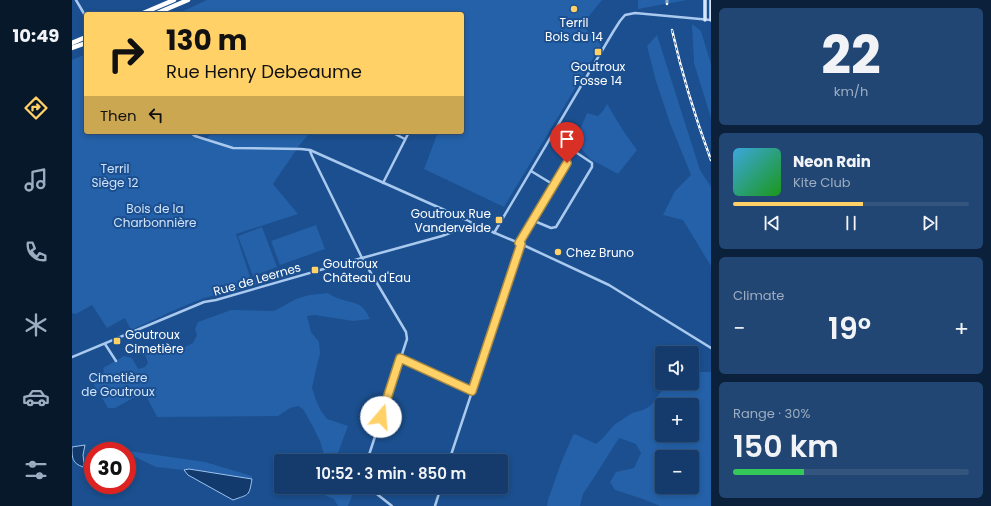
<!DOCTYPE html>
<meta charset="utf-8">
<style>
body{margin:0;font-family:Poppins,sans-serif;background:#214673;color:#f1f3f6;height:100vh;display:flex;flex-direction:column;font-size:15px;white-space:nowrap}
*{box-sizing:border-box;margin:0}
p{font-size:13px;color:#9dadc1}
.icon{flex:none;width:22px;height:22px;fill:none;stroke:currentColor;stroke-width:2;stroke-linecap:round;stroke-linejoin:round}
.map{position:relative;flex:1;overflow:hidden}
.panel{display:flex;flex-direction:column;gap:8px;padding:8px;background:#0b203b;width:280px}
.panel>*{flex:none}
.top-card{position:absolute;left:12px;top:12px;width:380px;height:122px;border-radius:4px;box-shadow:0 2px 6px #0003,0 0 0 1px #33557e;background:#ffd166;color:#111;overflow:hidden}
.tools{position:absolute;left:583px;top:346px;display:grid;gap:8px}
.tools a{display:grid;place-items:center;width:44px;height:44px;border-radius:4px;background:#143b6b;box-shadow:0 2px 6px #0003,0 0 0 1px #33557e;font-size:20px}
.speed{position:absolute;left:12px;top:442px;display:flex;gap:8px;font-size:20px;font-weight:700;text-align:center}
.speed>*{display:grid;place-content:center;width:52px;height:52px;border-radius:50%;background:#143b6b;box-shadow:0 2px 6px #0003,0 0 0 1px #33557e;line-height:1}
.speed .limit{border:6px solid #d22;background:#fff;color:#111}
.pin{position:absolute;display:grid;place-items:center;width:34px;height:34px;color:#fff;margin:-41px -17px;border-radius:50% 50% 50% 0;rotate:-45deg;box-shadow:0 0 4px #0007}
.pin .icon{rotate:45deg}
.me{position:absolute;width:44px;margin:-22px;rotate:18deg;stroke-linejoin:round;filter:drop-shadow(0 0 3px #0008)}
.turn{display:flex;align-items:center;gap:14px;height:84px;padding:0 16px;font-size:18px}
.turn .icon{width:52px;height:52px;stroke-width:2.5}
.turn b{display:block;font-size:28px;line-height:34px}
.then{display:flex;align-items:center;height:38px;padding:0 16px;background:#0003;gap:8px;font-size:15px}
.big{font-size:30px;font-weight:600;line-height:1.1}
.panel .card{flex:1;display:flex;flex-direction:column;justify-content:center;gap:6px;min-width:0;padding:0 14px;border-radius:6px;background:#214673}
.panel .dial{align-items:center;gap:0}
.dial b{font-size:52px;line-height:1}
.song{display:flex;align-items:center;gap:12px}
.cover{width:48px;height:48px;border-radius:6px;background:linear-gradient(135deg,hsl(200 70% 55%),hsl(120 70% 35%))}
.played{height:4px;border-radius:2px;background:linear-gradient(90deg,#ffd166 55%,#33557e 55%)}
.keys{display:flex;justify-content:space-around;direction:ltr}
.heat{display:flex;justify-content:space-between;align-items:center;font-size:22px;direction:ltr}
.charge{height:6px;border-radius:3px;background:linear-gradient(90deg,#34c759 30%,#33557e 0)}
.trip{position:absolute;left:202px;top:454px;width:234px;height:40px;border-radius:4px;background:#143b6b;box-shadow:0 2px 6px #0003,0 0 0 1px #33557e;font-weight:600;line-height:40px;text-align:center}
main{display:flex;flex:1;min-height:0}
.dock{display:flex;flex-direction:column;width:72px;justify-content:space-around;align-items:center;background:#08182b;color:#9dadc1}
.dock .icon{width:28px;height:28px}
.dock .current{color:#ffd166}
.dock b{font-size:18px;color:#f1f3f6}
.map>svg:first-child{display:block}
</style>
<main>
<nav class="dock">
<b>10:49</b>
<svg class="icon current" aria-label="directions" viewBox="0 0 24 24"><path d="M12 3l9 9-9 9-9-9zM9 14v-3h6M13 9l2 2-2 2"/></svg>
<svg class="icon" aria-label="music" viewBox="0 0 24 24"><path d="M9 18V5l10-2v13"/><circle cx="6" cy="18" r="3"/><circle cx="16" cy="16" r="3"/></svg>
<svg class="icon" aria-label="phone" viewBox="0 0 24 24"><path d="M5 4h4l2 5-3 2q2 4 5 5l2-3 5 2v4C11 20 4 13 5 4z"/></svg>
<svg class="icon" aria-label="climate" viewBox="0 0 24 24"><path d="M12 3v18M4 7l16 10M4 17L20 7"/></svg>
<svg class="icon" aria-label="car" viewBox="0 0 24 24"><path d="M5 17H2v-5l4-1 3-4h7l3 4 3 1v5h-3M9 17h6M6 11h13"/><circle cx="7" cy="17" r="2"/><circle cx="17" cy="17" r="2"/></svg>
<svg class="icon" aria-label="filters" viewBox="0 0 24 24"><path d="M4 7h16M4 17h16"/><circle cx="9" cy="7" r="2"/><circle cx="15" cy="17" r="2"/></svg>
</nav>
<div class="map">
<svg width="639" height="506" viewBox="0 0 639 506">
<rect width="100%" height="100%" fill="#1b4f8f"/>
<g fill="#2461a8" fill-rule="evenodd">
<path d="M135,0H530L517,16L512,27L529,45L432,207L352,169L366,132H390V14H105Z"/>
<path d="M566,0H615L566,9Z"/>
<path d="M620,24L629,31L639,64V118L622,63Z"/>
<path d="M585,35L628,170L639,187V266L611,220L591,215L603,191L619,175L598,123L584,81L575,46Z"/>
<path d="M14,54V132H118L123,136L135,139L139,132H239L229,143L201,184L226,214L164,234L179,280L203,272L207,277L178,287L132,298L105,309L59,330L53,318L35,328L20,305L4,314L0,313V60Z"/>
<path d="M535,104L552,132L565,150L546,174L518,159L508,147L505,137L515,113L526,116L531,111Z"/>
<path d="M244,225L253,249L208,265L199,241Z"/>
<path d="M190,227L205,267L181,276L166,236Z"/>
<path d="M256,293C259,295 262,297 265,298C281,304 290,300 298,319L281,321L243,315L235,316L239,332L247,342L248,354L245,365L240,388L244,400L249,411L255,419L276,426L263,461H254L248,441L240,425L231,409L226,406L218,408L206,416L85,417L72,392L43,408H36L18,378L32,372L31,368L52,356L60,358L66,369L73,367L76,363L72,352L84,351L98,354L121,343L125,335L123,329L126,322L159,310L202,311L224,299L237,295Z"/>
<path d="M627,372H639V506H588L571,499L543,490L538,482L544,472L562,468L569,453L564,444L547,438L523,476L511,494L508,506H475L476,500L489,463L501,435L503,434L524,444L530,439L542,425L560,413L571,410L578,406L582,402L588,393L597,383H620V374ZM590,405H620V435H590ZM590,457H620V487H590Z"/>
<path d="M50,450L133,462L180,476V479L117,469L112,470L84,467L55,453V451Z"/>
<path d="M254,487L279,488L280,496L276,506H266L262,499L252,495L253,493Z"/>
</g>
<g fill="#123a6d" stroke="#9cc4f0">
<path d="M13,445L11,455L12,463L11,467C0,463 0,458 0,447Z"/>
<path d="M117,469L180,479C177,497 177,494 161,500L116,475L112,470Z"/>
</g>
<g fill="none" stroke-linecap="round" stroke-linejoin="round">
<g stroke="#a9c9ee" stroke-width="2.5">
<path d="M4,0L14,17"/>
<path d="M118,132L123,136L161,148L229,149L238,150L395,220L402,224L449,244L537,285L639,348"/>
<path d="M319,132L333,139"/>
<path d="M238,151L240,156L290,258L334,332L335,339L295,461"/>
<path d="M459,171L482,185"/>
<path d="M311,183L337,132"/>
<path d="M460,220L479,228L484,227L520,167V163L502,151"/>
<path d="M422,233L541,32L548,21L553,15L563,13L639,20"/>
<path d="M447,243L508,141"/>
<path d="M33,344L44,361"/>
<path d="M0,357L132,302L144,300L290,258L370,236L401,224"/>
<path d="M328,358L400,391"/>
<path d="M377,461L449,244"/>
<path d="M296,487L320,506"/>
<path d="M363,506L369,487"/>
</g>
<g stroke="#d6e6fa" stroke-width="3.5">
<path d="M633,0V20"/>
<path d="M639,0V20"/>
</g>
<g stroke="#fff" stroke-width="4.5">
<path d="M69,14L102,0"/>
<path d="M83,14L116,0"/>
<path d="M0,43L14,37"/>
<path d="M0,48L14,43"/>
</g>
<g stroke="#fff" stroke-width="2.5">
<g id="rail">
<path d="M595,0V4"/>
<path d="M600,30C610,74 623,117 639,160"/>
</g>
</g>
<use href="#rail" stroke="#1b4f8f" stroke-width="1" stroke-dasharray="3" stroke-linecap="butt"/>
</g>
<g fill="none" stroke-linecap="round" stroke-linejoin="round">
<g stroke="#a68842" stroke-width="10">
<path id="route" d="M309,417L328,358L400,391L449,244L447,243L495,163"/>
</g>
<use href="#route" stroke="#ffd166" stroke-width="7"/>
</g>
<g fill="#ffd166" stroke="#1b4f8f" stroke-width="1.5">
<circle cx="502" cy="9" r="4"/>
<rect x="522" y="48" width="8" height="8" rx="2"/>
<rect x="423" y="216" width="8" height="8" rx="2"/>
<circle cx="486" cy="252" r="4"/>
<rect x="239" y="266" width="8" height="8" rx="2"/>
<rect x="41" y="337" width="8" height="8" rx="2"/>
</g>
<g text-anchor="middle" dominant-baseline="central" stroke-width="4" stroke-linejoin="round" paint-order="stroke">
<g font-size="12" fill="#fff" stroke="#1b4f8f" text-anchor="start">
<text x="502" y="22" text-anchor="middle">Terril<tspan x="502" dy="14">Bois du 14</tspan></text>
<text x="526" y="66" text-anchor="middle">Goutroux<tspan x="526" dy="14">Fosse 14</tspan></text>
<text x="419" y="213" text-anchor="end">Goutroux Rue<tspan x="419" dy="14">Vandervelde</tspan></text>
<text x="494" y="252">Chez Bruno</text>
<text x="251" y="263">Goutroux<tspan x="251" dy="14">Château d'Eau</tspan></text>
<text x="53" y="334">Goutroux<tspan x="53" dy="14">Cimetière</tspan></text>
</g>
<g font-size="12" fill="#cfe3fa" stroke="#1b4f8f">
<text x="43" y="168">Terril<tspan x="43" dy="14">Siège 12</tspan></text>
<text x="83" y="208">Bois de la<tspan x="83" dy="14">Charbonnière</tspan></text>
<text x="46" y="377">Cimetière<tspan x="46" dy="14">de Goutroux</tspan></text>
</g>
<g font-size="12" fill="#fff" stroke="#1b4f8f">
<text transform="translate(185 279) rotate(-16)">Rue de Leernes</text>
</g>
</g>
</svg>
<div class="tools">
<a><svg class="icon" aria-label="sound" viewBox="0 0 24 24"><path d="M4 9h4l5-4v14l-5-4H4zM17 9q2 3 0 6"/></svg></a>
<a>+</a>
<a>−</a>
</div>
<div class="speed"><div class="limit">30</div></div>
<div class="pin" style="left:495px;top:163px;background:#d93025"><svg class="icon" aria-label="arrive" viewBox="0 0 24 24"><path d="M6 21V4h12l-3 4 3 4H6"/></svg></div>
<svg class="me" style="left:309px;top:417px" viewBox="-20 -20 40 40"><circle r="19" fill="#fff"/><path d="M0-13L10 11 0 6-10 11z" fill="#ffd166"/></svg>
<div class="trip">10:52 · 3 min · 850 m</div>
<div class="top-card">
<div class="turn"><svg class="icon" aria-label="right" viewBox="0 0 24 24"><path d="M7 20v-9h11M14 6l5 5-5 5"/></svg><div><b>130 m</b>Rue Henry Debeaume</div></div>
<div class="then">Then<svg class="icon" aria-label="left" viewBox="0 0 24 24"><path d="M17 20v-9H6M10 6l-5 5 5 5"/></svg></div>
</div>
</div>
<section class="panel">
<div class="card dial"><b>22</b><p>km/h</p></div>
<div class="card">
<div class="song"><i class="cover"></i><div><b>Neon Rain</b><p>Kite Club</p></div></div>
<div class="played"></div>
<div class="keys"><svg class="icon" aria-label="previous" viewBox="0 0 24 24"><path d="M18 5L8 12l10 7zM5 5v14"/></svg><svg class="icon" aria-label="pause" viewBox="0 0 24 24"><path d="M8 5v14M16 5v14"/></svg><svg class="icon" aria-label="next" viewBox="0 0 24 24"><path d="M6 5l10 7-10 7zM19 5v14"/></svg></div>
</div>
<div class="card"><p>Climate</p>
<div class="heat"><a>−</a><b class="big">19°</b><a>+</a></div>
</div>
<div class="card"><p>Range · 30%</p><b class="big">150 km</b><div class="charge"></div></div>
</section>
</main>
